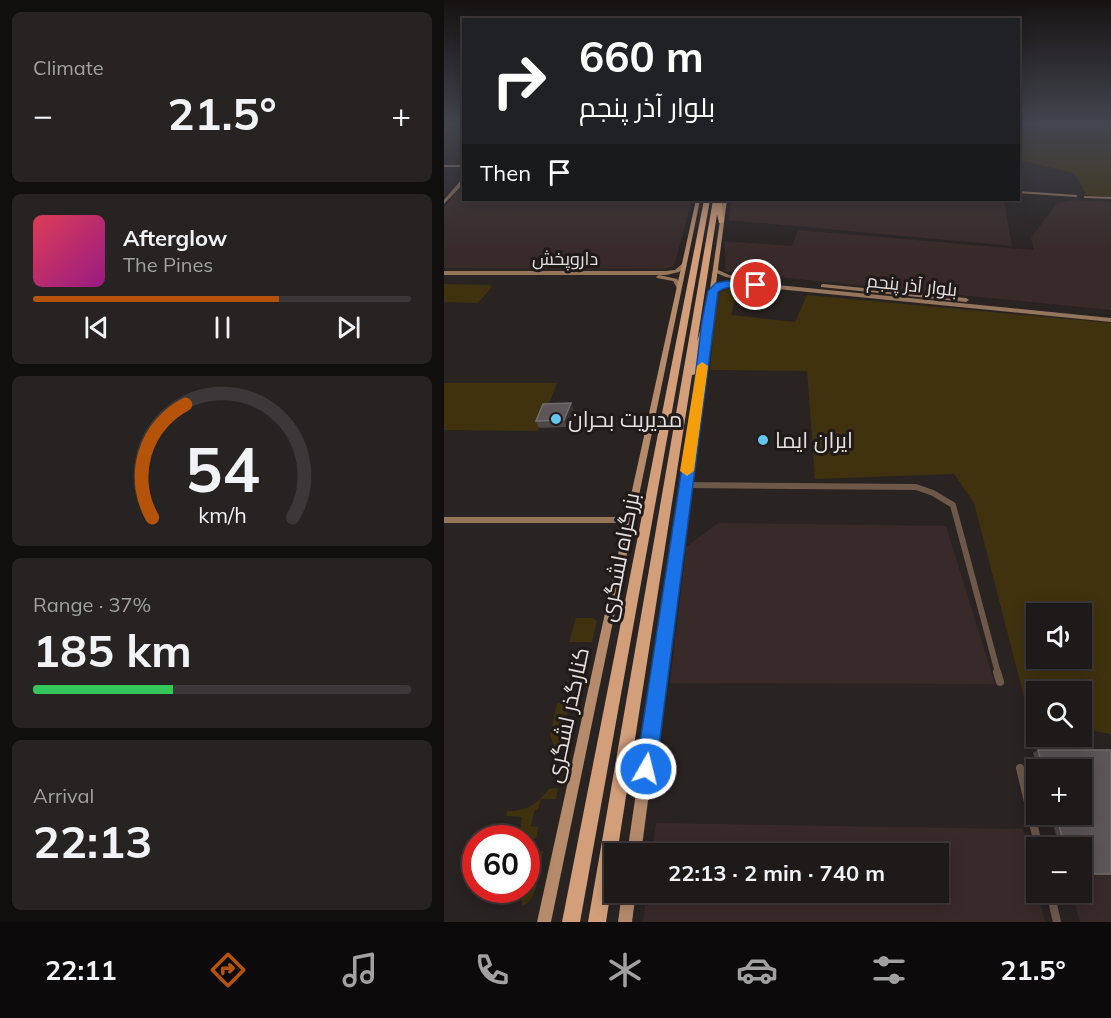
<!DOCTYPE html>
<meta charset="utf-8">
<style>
body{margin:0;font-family:Mulish,Cairo,sans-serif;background:#272323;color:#f1f3f6;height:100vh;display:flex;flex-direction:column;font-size:22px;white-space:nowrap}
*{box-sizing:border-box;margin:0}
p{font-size:20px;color:#a1a1a2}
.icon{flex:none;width:33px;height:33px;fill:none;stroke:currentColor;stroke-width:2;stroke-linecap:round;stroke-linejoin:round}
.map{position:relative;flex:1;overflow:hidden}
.side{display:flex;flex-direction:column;gap:12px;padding:12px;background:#110e0e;width:444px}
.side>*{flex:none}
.hud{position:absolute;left:18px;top:18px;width:558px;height:183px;border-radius:0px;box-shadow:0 3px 15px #0003,0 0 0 2px #3c3839;background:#202124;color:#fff;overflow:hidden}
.controls{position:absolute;left:582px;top:603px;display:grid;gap:12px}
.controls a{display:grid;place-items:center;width:66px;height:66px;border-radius:0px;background:#1f1a1a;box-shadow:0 3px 15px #0003,0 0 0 2px #3c3839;font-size:30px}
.speed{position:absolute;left:18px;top:825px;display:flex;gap:12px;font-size:30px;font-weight:700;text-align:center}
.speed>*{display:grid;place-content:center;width:78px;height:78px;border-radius:50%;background:#1f1a1a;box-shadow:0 3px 15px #0003,0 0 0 2px #3c3839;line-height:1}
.speed .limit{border:9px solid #d22;background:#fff;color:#111}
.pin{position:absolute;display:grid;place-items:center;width:51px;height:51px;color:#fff;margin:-26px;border:3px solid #fff;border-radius:50%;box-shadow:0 2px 6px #0007}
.me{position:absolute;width:66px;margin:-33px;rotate:8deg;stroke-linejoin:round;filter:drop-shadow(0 0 4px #0008)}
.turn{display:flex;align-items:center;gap:21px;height:126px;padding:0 18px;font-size:27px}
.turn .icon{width:78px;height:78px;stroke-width:2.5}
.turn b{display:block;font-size:42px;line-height:51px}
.then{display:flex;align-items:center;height:57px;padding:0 18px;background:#0003;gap:12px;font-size:22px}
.big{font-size:45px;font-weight:700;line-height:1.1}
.side .card{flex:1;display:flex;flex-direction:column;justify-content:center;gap:9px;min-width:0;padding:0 21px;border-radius:9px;background:#272323}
.side .dial{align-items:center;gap:0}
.dial svg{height:156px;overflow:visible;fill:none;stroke:#3c3839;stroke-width:7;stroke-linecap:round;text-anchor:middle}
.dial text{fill:#f1f3f6;stroke:none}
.song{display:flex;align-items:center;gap:18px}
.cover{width:72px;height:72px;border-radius:9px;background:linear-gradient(135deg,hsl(350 70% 55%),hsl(310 70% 35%))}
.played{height:6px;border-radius:3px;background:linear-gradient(90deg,#b45309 65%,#3c3839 65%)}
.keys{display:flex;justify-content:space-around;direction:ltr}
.heat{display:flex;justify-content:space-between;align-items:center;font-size:33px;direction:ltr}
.charge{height:9px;border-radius:4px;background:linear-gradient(90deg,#34c759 37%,#3c3839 0)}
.trip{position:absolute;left:160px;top:843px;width:345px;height:60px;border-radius:0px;background:#1f1a1a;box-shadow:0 3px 15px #0003,0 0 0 2px #3c3839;font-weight:700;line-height:60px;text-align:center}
.tab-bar{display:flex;height:96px;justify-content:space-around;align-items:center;background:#0c0a0a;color:#a1a1a2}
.tab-bar .icon{width:42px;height:42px}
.tab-bar .on{color:#b45309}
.tab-bar b{font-size:27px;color:#f1f3f6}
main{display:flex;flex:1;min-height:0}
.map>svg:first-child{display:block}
</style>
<main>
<section class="side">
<div class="card"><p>Climate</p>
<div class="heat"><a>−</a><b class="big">21.5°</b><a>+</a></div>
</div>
<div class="card">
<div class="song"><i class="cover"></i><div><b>Afterglow</b><p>The Pines</p></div></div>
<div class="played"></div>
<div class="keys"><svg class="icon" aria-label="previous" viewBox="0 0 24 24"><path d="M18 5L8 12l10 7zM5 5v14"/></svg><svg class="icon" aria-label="pause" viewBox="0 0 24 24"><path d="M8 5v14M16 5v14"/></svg><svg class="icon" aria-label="next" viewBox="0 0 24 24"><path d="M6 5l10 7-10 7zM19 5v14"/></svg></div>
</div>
<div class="card dial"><svg viewBox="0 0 100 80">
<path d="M14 69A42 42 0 1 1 86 69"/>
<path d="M14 69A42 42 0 0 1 31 11" stroke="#b45309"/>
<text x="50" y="56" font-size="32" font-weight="700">54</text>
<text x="50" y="72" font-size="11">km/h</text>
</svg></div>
<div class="card"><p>Range · 37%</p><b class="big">185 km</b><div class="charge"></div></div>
<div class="card"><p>Arrival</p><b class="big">22:13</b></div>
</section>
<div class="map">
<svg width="667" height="922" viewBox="0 0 667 922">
<rect width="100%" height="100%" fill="#292322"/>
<g fill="#382a29">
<path d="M19,183L20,200H248L230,266L221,269L0,268V208Z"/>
<path d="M288,200H560L568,246L284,220Z"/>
<path d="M632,200L667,202V310L282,272L280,241L348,246L354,230L590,250L587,238L613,203Z"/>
<path d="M274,523L502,526L551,684L226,683L242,547Z"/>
<path d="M212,823L579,829L601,922H199L203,893L495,892V854L208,853Z"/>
<path d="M638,874H667V922H636L628,893L638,892Z"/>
</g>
<g fill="#40320e" fill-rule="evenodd">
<path d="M574,123H667V197L643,195L630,173L575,160Z"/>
<path d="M0,284L45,285L48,287L34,303L0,302Z"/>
<path d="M285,288L293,290L287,315L351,322L363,295L667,323V734L638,729V692H592V721L586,720L530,503L510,474L371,479L363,371L266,370L273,294ZM592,614H638V658H592Z"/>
<path d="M0,383H113L94,431L0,430Z"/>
<path d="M132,618H148L153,621L148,642H125Z"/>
<path d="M120,702V706L125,705L113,754L106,735L113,703Z"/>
<path d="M114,788L112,799H97L94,809L90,811L87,826L94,827L93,837L86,842L88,851H99C96,866 95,901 78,906V890H82V838H68L69,835L76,832L78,817L62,816L63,811C84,811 92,805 105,789Z"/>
</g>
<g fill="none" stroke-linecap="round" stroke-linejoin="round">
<path stroke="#6d584a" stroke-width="6" d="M241,485L472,487L489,493L509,505L554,673"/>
<g stroke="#6d584a" stroke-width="8">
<path d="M553,672L556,682"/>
<path d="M576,768L595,848"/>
<path d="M606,892L613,922"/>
</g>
<g fill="#96755d" fill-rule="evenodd">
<rect x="0" y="165" width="20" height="2"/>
<path d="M18,179H20V183L0,204V200Z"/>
<path d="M574,191L632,195L634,196L632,197L574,193Z"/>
<path d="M640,196L667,197V199L642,198H640Z"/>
<path d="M238,264L243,265L235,272L222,275H0V271H222L231,270Z"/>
<path d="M272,269L285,275L301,277L304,279L301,281L282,277L270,272L269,271Z"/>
<path d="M215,275L233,279L238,287L233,288L229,281L213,278L212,277Z"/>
<path d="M293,281L667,318V322L293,285L278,286L269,293L266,291L274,284Z"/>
<path d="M379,284L522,298L525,300L522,302L377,287V285Z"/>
<path d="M0,517H186L189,518L190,520L189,522L186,523H0Z"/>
</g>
<g fill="#b58b6c" fill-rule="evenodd">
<path d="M252,200H256L107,922H93Z"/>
<path d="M279,200H283L197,854H183Z"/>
<path d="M178,892H192L188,922H174Z"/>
</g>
<g fill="#d29f7a" fill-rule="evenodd">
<path d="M260,200H266L136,922H118Z"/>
<path d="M269,200H275L278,202L280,222L275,223L273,214L253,342L259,321L263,318L267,321L254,372L252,374L248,375L173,854H171V864L162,922H144Z"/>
</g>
</g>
<g fill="#4c4647">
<path d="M127,403L130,410L123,427L95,428L92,421Z"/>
<path d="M594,750H667V874H638V848H616L606,814H638V770H594L589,753Z"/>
</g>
<path fill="#373132" d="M127,403L130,410L123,427L120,420Z"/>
<g fill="#5c5658" stroke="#726c6d" stroke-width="1.5">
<path d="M127,403L120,420L92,421L99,404Z"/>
<path d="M594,750H667V874H638V848H621L612,814H638V770H599Z"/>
</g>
<linearGradient id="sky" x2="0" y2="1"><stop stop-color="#171313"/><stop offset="0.49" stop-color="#43454f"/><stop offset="1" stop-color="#43454f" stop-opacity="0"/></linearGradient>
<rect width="667" height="252" fill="url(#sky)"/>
<path fill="#1a73e8" stroke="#114b97" stroke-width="1.5" d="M283,281L312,282L317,285C305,294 287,281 274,292L212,769L209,776L202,779L195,776L192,769L249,395L258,321L264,291L272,283Z"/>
<path fill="#f59e0b" d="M258,362L264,366L250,471L243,476L236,471L253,366Z"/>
<g fill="#65c5ee" stroke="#201a19" stroke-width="2">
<circle cx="112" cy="419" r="6"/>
<circle cx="319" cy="440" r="6"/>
</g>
<g text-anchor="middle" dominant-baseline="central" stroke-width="6" stroke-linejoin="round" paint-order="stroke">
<g font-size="18" fill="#e5e0e0" stroke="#201a19">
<text x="121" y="258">داروپخش</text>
<text transform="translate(468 285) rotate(6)">بلوار آذر پنجم</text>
</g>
<g font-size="22" fill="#e5e0e0" stroke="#201a19" text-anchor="start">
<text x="124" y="419">مدیریت بحران</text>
<text x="331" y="440">ایران ایما</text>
</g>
<g font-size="22" fill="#e5e0e0" stroke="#201a19">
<text transform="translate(175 557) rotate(-79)">بزرگراه لشگری</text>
<text transform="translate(123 715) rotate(-78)">کنارگذر لشگری</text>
</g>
</g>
</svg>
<div class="controls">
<a><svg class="icon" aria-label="sound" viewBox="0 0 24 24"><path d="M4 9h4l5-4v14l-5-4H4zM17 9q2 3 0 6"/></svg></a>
<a><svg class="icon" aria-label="search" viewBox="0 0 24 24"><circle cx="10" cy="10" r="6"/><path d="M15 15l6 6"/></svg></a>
<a>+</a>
<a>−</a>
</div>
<div class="speed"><div class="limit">60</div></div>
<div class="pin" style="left:312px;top:285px;background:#d93025"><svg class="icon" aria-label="arrive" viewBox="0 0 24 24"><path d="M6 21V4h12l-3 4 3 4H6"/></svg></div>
<svg class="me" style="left:202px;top:769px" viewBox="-20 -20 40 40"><circle r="17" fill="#1a73e8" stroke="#fff" stroke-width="3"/><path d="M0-11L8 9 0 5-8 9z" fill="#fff"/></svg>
<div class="trip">22:13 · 2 min · 740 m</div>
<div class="hud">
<div class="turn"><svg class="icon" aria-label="right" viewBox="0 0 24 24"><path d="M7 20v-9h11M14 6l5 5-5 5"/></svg><div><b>660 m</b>بلوار آذر پنجم</div></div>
<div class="then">Then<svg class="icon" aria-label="arrive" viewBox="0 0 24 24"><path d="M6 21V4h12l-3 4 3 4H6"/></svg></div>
</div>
</div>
</main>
<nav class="tab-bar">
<b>22:11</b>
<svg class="icon on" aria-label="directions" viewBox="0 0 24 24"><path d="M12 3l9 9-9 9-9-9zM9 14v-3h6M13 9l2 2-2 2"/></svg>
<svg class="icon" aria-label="music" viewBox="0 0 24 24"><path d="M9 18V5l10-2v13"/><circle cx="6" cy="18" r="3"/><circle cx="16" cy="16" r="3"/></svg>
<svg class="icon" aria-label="phone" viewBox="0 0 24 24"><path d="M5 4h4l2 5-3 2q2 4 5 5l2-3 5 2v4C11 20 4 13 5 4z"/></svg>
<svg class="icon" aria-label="climate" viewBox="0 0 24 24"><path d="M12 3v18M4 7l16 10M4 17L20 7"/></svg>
<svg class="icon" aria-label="car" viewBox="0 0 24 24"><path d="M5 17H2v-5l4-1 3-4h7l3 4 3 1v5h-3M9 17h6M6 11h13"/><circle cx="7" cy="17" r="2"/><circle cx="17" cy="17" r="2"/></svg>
<svg class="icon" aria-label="filters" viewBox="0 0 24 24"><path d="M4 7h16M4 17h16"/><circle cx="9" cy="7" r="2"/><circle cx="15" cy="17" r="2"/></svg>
<b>21.5°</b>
</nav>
